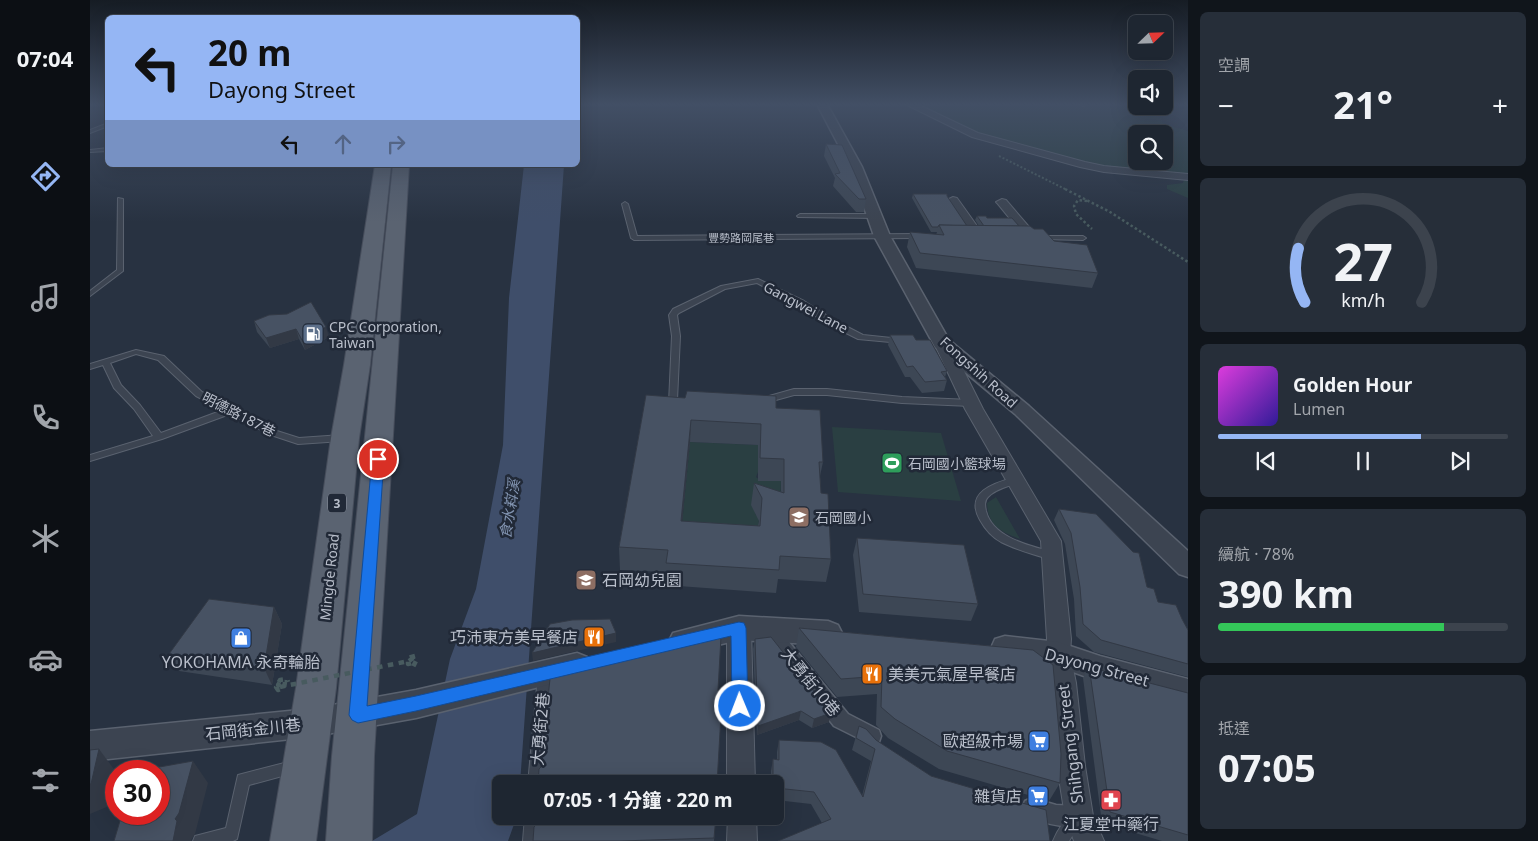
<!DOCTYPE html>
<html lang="zh-TW">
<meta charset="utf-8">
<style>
body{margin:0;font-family:"Noto Sans","Noto Sans TC",sans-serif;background:#262e39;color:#f1f3f6;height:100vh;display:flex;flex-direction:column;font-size:19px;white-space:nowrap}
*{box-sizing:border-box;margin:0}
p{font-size:16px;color:#a1a5ab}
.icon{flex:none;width:28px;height:28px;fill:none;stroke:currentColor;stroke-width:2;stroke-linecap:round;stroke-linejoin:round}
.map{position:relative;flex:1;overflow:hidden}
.details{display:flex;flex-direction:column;gap:12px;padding:12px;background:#10151b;width:350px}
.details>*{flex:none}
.top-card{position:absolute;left:15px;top:15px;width:475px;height:152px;border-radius:8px;box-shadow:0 5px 20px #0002,0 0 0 1px #3c434d;background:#95b6f4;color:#111;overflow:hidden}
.needle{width:32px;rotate:67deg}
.buttons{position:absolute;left:1038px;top:15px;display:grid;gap:10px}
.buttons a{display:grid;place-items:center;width:45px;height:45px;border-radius:8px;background:#1e2631;box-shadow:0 5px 20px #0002,0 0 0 1px #3c434d;font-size:25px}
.speed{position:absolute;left:15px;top:760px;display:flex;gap:10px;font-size:25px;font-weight:700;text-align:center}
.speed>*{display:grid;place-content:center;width:65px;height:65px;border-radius:50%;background:#1e2631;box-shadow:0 5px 20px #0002,0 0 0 1px #3c434d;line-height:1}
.speed .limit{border:8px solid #d22;background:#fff;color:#111}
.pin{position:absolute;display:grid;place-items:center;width:42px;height:42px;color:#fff;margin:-21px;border:2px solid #fff;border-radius:50%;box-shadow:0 1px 5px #0007}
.me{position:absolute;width:55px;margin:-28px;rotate:359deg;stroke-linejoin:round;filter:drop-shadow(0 0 4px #0008)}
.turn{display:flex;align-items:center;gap:18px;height:105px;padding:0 20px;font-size:22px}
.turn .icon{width:65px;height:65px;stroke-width:2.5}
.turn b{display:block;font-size:35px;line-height:42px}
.lanes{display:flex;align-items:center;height:48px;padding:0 20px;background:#0003;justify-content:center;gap:25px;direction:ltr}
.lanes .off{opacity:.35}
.big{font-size:38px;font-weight:700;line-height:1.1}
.details .card{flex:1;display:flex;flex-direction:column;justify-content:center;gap:8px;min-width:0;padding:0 18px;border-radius:8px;background:#262e39}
.details .dial{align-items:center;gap:0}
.dial svg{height:130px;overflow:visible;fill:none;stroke:#3c434d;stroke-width:7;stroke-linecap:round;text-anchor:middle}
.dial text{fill:#f1f3f6;stroke:none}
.song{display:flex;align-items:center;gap:15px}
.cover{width:60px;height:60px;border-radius:8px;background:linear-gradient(135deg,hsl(300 70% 55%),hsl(250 70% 35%))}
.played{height:5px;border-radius:2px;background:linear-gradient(90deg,#95b6f4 70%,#3c434d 70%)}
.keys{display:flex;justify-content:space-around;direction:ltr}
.heat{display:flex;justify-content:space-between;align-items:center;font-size:28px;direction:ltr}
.charge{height:8px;border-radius:4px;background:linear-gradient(90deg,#34c759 78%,#3c434d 0)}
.trip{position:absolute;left:402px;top:775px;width:292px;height:50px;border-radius:8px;background:#1e2631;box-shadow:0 5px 20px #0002,0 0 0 1px #3c434d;font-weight:700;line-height:50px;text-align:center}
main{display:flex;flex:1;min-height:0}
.tabs{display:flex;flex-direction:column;width:90px;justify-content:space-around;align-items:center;background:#0c0f14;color:#a1a5ab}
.tabs .icon{width:35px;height:35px}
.tabs .on{color:#95b6f4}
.tabs b{font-size:22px;color:#f1f3f6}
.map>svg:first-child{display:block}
</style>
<main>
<nav class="tabs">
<b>07:04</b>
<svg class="icon on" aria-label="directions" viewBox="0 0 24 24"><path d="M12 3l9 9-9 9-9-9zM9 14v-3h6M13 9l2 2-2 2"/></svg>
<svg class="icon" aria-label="music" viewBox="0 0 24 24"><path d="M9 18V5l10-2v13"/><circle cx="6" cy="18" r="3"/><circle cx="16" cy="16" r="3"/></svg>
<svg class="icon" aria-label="phone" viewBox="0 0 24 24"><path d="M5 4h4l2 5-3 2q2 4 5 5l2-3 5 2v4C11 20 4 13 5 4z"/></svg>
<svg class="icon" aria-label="climate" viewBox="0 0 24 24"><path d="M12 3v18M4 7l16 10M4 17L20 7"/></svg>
<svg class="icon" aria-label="car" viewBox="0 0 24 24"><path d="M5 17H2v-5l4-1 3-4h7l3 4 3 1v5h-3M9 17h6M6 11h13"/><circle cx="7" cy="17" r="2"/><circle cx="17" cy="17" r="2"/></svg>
<svg class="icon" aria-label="filters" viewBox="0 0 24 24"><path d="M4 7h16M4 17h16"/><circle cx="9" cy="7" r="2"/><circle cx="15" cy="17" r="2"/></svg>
</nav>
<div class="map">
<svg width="1098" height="841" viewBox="0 0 1098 841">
<rect width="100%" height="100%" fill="#283241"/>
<g fill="#2a3f42" fill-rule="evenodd">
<path d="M825,104H1034L1071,118L1073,124L1098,131V174L1033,169L997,164L889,134ZM1046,134H1074V161H1046Z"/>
<path d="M1094,179L1098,180V198L1077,189V185L1093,183Z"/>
<path d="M742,427L851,433L871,501L748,492Z"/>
<path d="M600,442L668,445V472L666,477L671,481L691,480L690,513L666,511L665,514L669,518L667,549L590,544Z"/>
<path d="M906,497L930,539C911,532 898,526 897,503Z"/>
</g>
<path fill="#3f4e6a" d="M434,165H474L430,784H411V816H427L418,841H282L327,814L360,659L386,589L413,445L419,298Z"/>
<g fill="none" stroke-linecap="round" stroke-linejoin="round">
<g stroke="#5a626f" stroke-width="2">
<g id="service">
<path d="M989,104H995V105L993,106Z"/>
<path d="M18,123V126L0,133V130Z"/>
<path d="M18,148V151L0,152V150Z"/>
<path d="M28,198L33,199V271L0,296V291L27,270Z"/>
<path d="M535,202L538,204L547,236L830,234L833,236L830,238L544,240L541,238L532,204Z"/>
<path d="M710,214H786L789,216L786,218L708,217L707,216Z"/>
<path d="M951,236H993L996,238L993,240L949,239L948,238Z"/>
<path d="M668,279L714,301L744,320L773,335L811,339L815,341L811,343L768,339L738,324L708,305L667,283L635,289L589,313L587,315L590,336L587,400L592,403L588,406L580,405L579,403L582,336L579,315L583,309L631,286Z"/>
<path d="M46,350L74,356L112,392L187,431L209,438L252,435L256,438L252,441L208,444L181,435L140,414L72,439L0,461V455L63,436L44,409L24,388L13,365L0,369V364ZM46,354L68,360L106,396L133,410L71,433L50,405L31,385L20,363Z"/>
<path d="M704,389H737L812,397L881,400L885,403L881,406L812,403L737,395H704L675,403L671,400L672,398Z"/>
<path d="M926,477L929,478L931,480L929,482C920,486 905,489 898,497C894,501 895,506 896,511C903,539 942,546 966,553L967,556L966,559L962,560C945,555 927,550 911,542C902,537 895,529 890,520C874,492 904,483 926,477Z"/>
<path d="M454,671L458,672L460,676L452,784H438L448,676L450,672Z"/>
<path d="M202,761L207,762L209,767L207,772L159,785L147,839L143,841H103L105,836L136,828L148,775Z"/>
<path d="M986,812L991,814L993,819L979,841H963C967,831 976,816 986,812Z"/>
<path d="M435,816H449L447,841H433Z"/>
</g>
</g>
<g stroke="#5a626f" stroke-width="3">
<g id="pedestrian">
<path d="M679,623L685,625L758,714L789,730L791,736L789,742L782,745L744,726L673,635L671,630L673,625Z"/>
<path d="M942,798L966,805L989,806L996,809L999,816L996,823C977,831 953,823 935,815L932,808L935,801Z"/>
</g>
</g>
<g stroke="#5a626f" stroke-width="2">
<g id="minor">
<path d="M815,104H827L888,133L995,162L1014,166L1098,174V180L1014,172L990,167L882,137Z"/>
<path d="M863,197L867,198L892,233L894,236L892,239H884L857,200Z"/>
<path d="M912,199L916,200L946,235L948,238L946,241H938L908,204L906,202Z"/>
<path d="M852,338L857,340L860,343L893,409L971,541L981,639L980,654L986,683L995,766L1003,816L1014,841H984L975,816L967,766L962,683L956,654L957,639L951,541L875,409L844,343L847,340Z"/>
<path d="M649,618L657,621L661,628L665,784H637V628L641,621Z"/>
<path d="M638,816H666L667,841H637Z"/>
</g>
</g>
<g stroke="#5a626f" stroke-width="3">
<g id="tertiary">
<path d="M727,104H737L772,167L800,236L859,340L939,406L1098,551V577L1089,574L925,414L845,347L784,236L760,167Z"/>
<path d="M649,616L738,621L748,625L752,633L748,641L738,645L649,640L593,653L583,649L579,641L583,633Z"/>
<path d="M915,636L968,642L1010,656L1098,679V705L1010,682L967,666L915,660L905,657L901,648L905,639Z"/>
<path d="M487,653L497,657L502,666L497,675L326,718L220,737L0,761V731L220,709L326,690Z"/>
</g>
</g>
<g stroke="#464d5b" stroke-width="2">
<g id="primary">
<path d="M285,165H301L280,365L269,438L246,688L226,841H180L206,688L241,438L254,365Z"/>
<path d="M303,165H319L284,756L282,841H236L242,756Z"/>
</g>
</g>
<path stroke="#485b5f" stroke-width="2" stroke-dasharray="2 2" stroke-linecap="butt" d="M909,156L977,190"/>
<g stroke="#485b5f" stroke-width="2.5" stroke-dasharray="2.5 2.5" stroke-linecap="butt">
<path d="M975,189L1020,212L1098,262"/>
<path d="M997,201L988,200L984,206L986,214L1002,229"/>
</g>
<g stroke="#485b5f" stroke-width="4.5" stroke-dasharray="5.5 5.5" stroke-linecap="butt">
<path d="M319,661L323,658L322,663L318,664V658L325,656L326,661L322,669"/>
<path d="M190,687L188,685L190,682H195L194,688L188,690L186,687L190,680L197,679L198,682"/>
</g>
<use href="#service" fill="#3c4451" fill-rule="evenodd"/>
<use href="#pedestrian" fill="#3c4451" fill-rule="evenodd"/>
<use href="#minor" fill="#3c4451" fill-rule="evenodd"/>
<use href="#tertiary" fill="#3c4451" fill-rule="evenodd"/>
<use href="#primary" fill="#5a6371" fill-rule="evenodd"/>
<path stroke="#485b5f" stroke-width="4.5" stroke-dasharray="5.5 5.5" stroke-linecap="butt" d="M190,687L319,661"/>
</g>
<g fill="#3d4755" fill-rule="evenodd">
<path d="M736,144L776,199L774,212H766L743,186L745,178L734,156Z"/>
<path d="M823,194L857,196L877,226H889L885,220L887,216L929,226L964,241L1008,273L1002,288L826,268L817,247L820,232L846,235L847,232H841L822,198Z"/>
<path d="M179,315L239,337L215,350L209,339L180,348L167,332L164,321Z"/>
<path d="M800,335L826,340L857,371L855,377L857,380L854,391L832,393L820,377H815L798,345Z"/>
<path d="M556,395L686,408L733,462L730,476L731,493L741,559L736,582L688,579L686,593L575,585L576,572L530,570L529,547ZM600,442L668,445V481H691V492L664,483L661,505L669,521L668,526L592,521Z"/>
<path d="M969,509L1057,587L1068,602L1092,619L1098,630V677L1004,652L986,636L984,599L975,544L964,520Z"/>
<path d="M767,538L888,604L881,621L769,612L763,555Z"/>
<path d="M184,607L192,624L182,685L89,671L79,654Z"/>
<path d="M709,628L943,650L970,783L959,801L849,769L798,738L786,725L787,694L747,697L706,647Z"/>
<path d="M665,639L739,722L722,728L709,720L667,735L663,649Z"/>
<path d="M999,666L1017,672L1098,693V841H1072L1012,823L993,678Z"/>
<path d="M769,726L786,740L841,776L732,823L721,804L686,800V784H681V771L683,759H687V752L689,740L772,796L781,761L762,750Z"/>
<path d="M626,816L624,841H443L446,825Z"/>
</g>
<g fill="#323945">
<path d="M236,327L239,337L215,350L212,340Z"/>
<path d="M206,329L209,339L180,348L176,338Z"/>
<path d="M601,420L600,442L590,544L591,521Z"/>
<path d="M184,607L192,624L182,685L174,668Z"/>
<path d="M526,633V642L443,661L442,653Z"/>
<path d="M711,711L709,720L667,735L668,726Z"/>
<path d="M741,713L739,722L722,728L724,719Z"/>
<path d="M9,749L26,772L19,806L0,814V784Z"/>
<path d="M103,761L118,783L105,834L101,840L102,841H83L85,819Z"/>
</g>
<g fill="#475263" stroke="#323945" fill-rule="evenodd">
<path d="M736,144L752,145L776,199H769L745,174L750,173Z"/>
<path d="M823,194H857V196L877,226L849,225L848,227H842Z"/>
<path d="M887,216H896L897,218H922L929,226H894Z"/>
<path d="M849,225L940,226L944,229H953L964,241L997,245L1008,273L830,253L820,232L854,235Z"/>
<path d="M221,302L236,327L212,340L206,329L176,338L164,321L179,315L197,314Z"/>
<path d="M800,335H823L826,340H840L857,371L851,372L857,380L835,382L823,366L817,367Z"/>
<path d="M597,391L686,396V408L730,410L733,462H729L731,493L738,494L741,559L690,556L689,570L576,563L578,550L529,547L556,395L595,398ZM601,420L671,424L670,458L694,459V493L664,483L672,498L670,526L591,521Z"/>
<path d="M969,509L1006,514L1043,552L1049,553L1057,587L1064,589L1068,602L1086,605L1092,619L1098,630V664L1011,640L993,624L990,587L981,533Z"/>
<path d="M767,538L874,545L888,604L773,594Z"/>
<path d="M119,599L184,607L174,668L79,654Z"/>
<path d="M520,619L526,633L442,653L460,624L482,620Z"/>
<path d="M709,628L943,650L963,665L971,754L970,783L857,751L805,719L791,707L792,676L751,679Z"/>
<path d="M616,633L631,637L628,690L631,715L627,784H448L449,769L451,767L461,669L536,652L537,654Z"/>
<path d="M681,637L741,713L724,719L711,711L668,726L665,639Z"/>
<path d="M999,666L1017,672L1098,693V835L1020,812Z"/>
<path d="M769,726L776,729L786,740L841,776L956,810L960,841H688L741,819L724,792L686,788V784H683V759L689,760V740L731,742L746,750L773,797L785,749L766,738Z"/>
<path d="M9,749L1,784H0V750Z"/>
<path d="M103,761L89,813L85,819L87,821L83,841H24L32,814H69V771H47Z"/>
<path d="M447,816H626L624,838L530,841H443L444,827L446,825Z"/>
</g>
<linearGradient id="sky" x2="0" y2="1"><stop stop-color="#161c24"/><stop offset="0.47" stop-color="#424f65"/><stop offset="1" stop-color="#424f65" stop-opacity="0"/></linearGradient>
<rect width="1098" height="222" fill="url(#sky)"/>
<path fill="#1a73e8" stroke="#114b97" d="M288,455L294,459L277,706L326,696L649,622L654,623L656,628L658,706L656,711L650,713L644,711L642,706L641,636L326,711L268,723L262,720L259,715L282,459Z"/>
<defs>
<g id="fuel-square" transform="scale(1.125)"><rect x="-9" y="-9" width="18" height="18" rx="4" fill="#5c6f8a" stroke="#212937"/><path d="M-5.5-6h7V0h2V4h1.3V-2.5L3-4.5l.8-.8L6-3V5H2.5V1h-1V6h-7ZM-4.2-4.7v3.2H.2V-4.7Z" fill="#fff"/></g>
<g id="stadium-square" transform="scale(1.125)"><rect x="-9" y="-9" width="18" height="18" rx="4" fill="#2e9e5b" stroke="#212937"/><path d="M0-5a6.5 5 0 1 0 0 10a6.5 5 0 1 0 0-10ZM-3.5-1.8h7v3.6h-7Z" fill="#fff"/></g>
<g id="school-square" transform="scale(1.125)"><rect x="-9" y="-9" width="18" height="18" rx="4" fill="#8d6e63" stroke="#212937"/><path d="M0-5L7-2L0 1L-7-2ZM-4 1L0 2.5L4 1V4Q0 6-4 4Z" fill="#fff"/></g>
<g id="restaurant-square" transform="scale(1.125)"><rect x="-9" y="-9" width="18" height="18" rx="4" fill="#e8710a" stroke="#212937"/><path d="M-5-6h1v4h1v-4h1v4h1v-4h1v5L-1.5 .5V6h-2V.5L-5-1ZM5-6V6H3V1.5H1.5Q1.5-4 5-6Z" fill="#fff"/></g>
<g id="shop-square" transform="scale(1.125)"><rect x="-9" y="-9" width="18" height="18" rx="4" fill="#3f7fe0" stroke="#212937"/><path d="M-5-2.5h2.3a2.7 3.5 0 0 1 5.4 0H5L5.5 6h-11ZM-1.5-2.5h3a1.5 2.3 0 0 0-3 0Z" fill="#fff"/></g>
<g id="supermarket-square" transform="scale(1.125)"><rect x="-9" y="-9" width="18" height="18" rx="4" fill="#3f7fe0" stroke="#212937"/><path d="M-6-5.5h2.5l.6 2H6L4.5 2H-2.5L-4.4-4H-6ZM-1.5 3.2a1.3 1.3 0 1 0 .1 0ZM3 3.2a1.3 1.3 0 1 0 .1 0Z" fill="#fff"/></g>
<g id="pharmacy-square" transform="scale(1.125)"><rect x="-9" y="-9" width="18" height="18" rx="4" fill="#e0444e" stroke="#212937"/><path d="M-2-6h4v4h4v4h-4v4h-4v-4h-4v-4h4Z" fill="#fff"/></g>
</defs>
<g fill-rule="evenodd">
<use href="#fuel-square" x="223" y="334"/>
<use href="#stadium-square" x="802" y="463"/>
<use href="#school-square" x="709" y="517"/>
<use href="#school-square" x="496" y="580"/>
<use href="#restaurant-square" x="504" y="637"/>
<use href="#shop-square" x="151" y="638"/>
<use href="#restaurant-square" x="782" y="674"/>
<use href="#supermarket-square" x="949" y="741"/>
<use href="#supermarket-square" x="948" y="796"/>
<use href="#pharmacy-square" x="1021" y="800"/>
</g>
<g text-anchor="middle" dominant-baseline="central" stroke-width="5" stroke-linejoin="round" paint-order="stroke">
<g font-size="11" fill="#b9bfcb" stroke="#212937">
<text x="651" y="237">豐勢路岡尾巷</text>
</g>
<rect fill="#212937" stroke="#8b929f" stroke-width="1" x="238" y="493.5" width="18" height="19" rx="4"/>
<g font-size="12" font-weight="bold" fill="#b9bfcb">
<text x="247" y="503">3</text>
</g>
<g font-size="14" fill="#b9bfcb" stroke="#212937">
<text transform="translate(716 307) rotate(28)">Gangwei Lane</text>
<text transform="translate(889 372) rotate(42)">Fongshih Road</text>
<text transform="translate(149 414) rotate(27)">明德路187巷</text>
<text transform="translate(239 577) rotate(-84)">Mingde Road</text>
</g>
<g font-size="14" fill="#b9bfcb" stroke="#212937" text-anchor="start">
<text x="239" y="326">CPC Corporation,<tspan x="239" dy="16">Taiwan</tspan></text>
<text x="818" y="463">石岡國小籃球場</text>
<text x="725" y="517">石岡國小</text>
</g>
<g font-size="15" font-style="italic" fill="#8294b1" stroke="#212937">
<text transform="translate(419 509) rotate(-81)">食水嵙溪</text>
</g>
<g font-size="16" fill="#b9bfcb" stroke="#212937" text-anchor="end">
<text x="512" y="580" text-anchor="start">石岡幼兒園</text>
<text x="488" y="637">巧沛東方美早餐店</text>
<text x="151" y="662" text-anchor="middle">YOKOHAMA 永奇輪胎</text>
<text x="798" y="674" text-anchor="start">美美元氣屋早餐店</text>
<text x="933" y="741">歐超級市場</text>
<text x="932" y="796">雜貨店</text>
<text x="1021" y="824" text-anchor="middle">江夏堂中藥行</text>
</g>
<g font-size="16" fill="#b9bfcb" stroke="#212937">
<text transform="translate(1007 667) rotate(15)">Dayong Street</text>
<text transform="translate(721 682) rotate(51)">大勇街10巷</text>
<text transform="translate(163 729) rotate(-6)">石岡街金川巷</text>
<text transform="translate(450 729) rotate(-85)">大勇街2巷</text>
<text transform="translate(980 744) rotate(-97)">Shihgang Street</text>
</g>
</g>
</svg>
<div class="buttons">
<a><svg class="needle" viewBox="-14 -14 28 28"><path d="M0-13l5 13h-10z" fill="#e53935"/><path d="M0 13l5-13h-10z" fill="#a1a5ab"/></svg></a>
<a><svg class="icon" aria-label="sound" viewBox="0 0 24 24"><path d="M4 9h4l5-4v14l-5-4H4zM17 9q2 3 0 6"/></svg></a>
<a><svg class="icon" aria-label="search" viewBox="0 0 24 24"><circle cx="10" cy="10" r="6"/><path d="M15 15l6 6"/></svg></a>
</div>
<div class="speed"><div class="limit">30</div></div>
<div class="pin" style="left:288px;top:459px;background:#d93025"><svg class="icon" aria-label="arrive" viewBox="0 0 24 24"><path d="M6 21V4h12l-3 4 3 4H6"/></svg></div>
<svg class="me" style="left:650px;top:706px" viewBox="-20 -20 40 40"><circle r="17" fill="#1a73e8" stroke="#fff" stroke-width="3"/><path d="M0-11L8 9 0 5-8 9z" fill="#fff"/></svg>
<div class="trip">07:05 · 1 分鐘 · 220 m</div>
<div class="top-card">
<div class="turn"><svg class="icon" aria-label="left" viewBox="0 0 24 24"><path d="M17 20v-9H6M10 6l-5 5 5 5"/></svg><div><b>20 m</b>Dayong Street</div></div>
<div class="lanes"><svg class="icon" aria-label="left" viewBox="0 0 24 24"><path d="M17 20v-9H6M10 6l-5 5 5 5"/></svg><svg class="icon off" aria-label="ahead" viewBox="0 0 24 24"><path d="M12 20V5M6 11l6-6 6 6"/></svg><svg class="icon off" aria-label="right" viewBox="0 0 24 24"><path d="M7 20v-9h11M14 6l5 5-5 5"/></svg></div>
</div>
</div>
<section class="details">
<div class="card"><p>空調</p>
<div class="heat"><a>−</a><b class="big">21°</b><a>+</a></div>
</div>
<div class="card dial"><svg viewBox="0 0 100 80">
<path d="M14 69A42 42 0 1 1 86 69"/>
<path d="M14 69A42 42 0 0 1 10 36" stroke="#95b6f4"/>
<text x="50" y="56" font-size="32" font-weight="700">27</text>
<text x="50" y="72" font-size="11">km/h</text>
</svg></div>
<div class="card">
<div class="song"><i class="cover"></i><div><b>Golden Hour</b><p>Lumen</p></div></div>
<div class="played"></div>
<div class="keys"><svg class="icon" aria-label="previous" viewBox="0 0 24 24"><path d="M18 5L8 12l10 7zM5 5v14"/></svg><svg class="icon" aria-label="pause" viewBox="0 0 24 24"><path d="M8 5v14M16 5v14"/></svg><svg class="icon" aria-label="next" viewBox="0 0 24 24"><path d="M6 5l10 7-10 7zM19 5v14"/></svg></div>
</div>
<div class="card"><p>續航 · 78%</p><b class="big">390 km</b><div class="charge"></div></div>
<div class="card"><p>抵達</p><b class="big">07:05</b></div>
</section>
</main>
